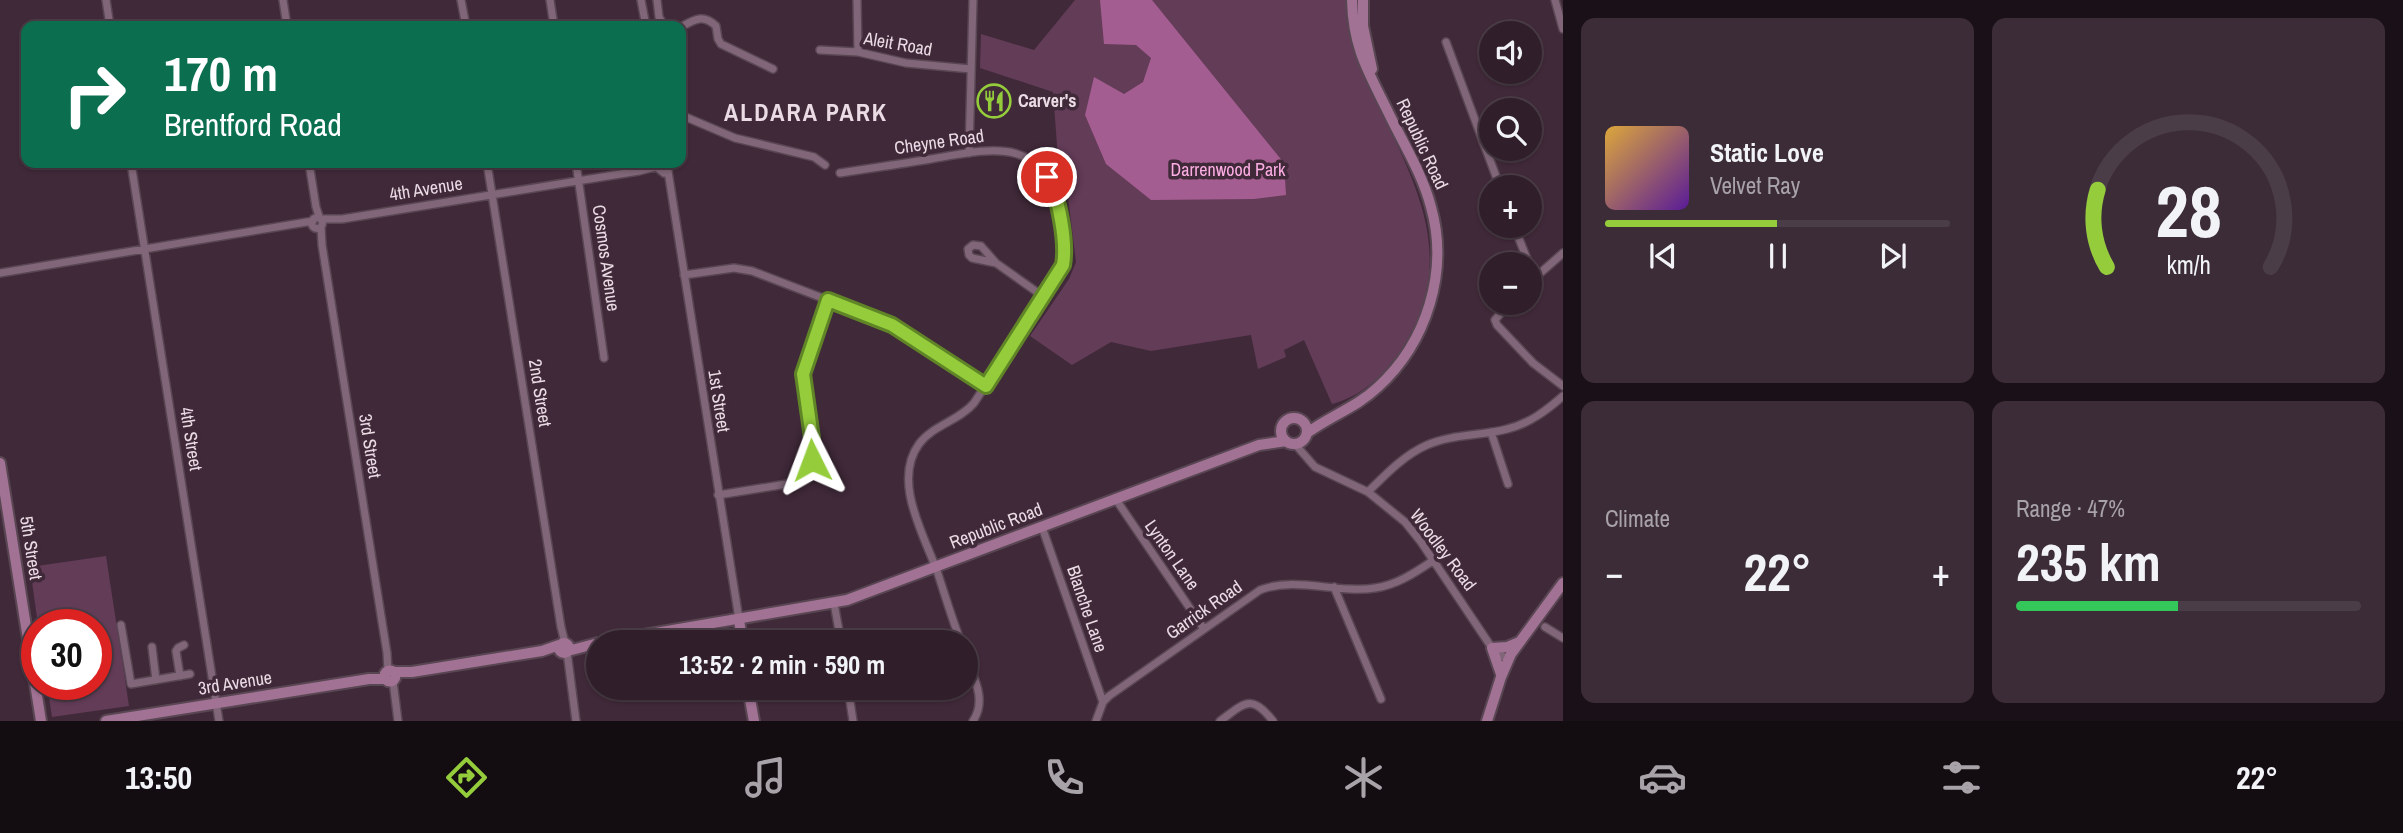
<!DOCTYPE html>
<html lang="en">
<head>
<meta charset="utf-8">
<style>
  :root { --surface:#301f2b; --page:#3c2c37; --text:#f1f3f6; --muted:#a8a2a9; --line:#4b3d47; --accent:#94cc3c }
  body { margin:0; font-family:"Archivo Narrow",sans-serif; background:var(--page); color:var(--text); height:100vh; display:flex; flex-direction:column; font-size:26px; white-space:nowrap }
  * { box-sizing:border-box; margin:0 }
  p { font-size:23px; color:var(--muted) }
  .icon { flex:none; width:38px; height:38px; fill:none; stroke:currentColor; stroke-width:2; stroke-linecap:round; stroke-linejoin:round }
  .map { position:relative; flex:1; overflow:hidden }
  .sheet { display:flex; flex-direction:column; gap:18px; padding:18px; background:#1a1118; width:840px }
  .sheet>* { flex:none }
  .hud { position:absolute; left:21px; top:21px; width:665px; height:147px; border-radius:14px; box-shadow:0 2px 5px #0004,0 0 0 2px var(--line); background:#0b6e4f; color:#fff; overflow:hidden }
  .controls { position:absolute; left:1479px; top:21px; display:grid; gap:14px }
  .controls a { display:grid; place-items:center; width:63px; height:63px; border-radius:50%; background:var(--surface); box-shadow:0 2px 5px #0004,0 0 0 2px var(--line); font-size:35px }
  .speed { position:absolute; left:21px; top:609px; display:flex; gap:14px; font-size:35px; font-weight:700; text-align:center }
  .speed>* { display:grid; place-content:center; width:91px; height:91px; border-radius:50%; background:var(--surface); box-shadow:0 2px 5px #0004,0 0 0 2px var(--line); line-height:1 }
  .speed .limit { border:10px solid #d22; background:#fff; color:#111 }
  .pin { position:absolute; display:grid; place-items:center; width:60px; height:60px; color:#fff; margin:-30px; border:4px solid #fff; border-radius:50%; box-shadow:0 2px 7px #0007 }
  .me { position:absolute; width:77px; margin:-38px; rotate:357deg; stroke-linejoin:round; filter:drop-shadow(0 0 5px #0008) }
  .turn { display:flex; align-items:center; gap:24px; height:147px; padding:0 28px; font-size:32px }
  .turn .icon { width:91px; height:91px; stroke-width:2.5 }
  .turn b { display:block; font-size:49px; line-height:60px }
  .big { font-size:52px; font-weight:700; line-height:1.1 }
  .sheet .card { flex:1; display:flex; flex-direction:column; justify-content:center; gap:10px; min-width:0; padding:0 24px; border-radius:14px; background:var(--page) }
  .sheet .dial { align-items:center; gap:0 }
  .dial svg { height:182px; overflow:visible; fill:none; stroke:var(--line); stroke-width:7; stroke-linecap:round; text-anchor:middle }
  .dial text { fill:var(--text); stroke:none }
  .song { display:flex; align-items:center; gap:21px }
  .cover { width:84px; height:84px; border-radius:10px; background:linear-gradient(135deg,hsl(40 70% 55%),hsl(270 70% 35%)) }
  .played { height:7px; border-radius:4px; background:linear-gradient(90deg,var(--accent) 50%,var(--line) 50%) }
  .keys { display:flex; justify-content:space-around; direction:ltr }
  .heat { display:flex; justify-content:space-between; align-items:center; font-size:38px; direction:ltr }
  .charge { height:10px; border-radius:5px; background:linear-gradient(90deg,#34c759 47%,var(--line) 0) }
  .sheet .tiles { flex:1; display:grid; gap:18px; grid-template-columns:repeat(2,1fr) }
  .trip { position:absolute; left:586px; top:630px; width:392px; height:70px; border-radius:35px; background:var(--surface); box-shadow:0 2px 5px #0004,0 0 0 2px var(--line); font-weight:700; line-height:70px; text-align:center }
  .dock { display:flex; height:112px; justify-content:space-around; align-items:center; background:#130c11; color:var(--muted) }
  .dock .icon { width:49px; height:49px }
  .dock .selected { color:var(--accent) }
  .dock b { font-size:32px; color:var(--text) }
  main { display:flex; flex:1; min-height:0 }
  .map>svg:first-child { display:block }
  .green { fill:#633c58 }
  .water { fill:#a45d90 }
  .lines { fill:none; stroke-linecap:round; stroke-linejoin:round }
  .street-casing { stroke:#594653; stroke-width:10 }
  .secondary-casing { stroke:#594653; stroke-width:14 }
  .street { stroke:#806678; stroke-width:7 }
  .secondary { stroke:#a27294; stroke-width:10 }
  .route-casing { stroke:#608527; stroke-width:18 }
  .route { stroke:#94cc3c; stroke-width:12 }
  .labels { text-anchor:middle; stroke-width:7; stroke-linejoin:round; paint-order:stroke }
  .street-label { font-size:18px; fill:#eadbe5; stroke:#402939 }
  .poi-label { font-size:18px; font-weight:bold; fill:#eadbe5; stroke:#402939; text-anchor:start }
  .park-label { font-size:18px; fill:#fdaee5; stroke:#402939 }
  .district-label { font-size:24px; font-weight:bold; letter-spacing:2px; fill:#eadbe5; stroke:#402939 }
</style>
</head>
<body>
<main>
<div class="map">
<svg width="1563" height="721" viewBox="0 0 1563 721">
  <rect width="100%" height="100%" fill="#402939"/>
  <path class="green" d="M1075,0H1346C1345,37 1358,63 1374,96C1413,180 1460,255 1404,345C1386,373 1365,395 1332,404L1304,340L1284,350L1286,357L1258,369L1251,335L1151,351L1111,342L1072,365L1030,336L1069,279L1076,262L1067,189L1059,172L1053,92L980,68L981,34L1034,50Z
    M106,556L129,706L52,717L47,684H96V625H38L30,567Z"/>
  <path class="water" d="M1100,0H1152L1284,163L1286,195L1254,199L1151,200L1106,164L1085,115L1094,77L1124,94L1143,82L1151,58L1136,45L1104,44Z"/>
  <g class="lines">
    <defs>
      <path id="street" d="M106,0L110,26
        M283,0L287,26
        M461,0L466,26
        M550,0L554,26
        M641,0L646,26
        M657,0L659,17L664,26
        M857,0L858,52
        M1555,0L1563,29
        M681,27C695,19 703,14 716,26L718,39L721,44L773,69
        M1446,42L1500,187
        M820,50L858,52L906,63L971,69
        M681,115L735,138L814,157L825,165
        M969,153L973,0
        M131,163L219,721
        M309,163L316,207L320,219
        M487,163L561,627L565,643
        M576,163L604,358
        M661,163L659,169L664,173L669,168L666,163
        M668,171L739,619
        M840,173C871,168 901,164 931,159C990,149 1045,134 1058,212C1062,231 1067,252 1061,271L974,403C959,421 933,425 919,444C892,481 924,535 937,571C945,595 952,619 961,642
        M311.5 223a5.5 5.5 0 1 1 11 0a5.5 5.5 0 1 1-11 0Z
        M321,219H342L639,171L659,166
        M1514,226L1529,264
        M321,227L322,245L387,653L388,671
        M996,263L981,246L973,245L968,249L969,255L972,258L996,263L1044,297
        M0,273L313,221
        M684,275L734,268L752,271L893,325L986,386
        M1530,282L1563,253
        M1509,303L1495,320L1497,325L1533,363L1563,386
        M1491,432L1508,484
        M1294,443L1315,467L1368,492L1405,522L1421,542L1492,648L1508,660
        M1368,492C1385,475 1404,455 1427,445C1452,434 1481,436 1507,429C1529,424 1547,410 1563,396
        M718,495L787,484L800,477L810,465L813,448L803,374L828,300
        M1115,498L1204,629
        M1042,527L1103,702
        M1334,587L1381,699
        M834,603L841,642
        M121,625L131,684L190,674
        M1545,627L1563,638
        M152,647L156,680
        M567,652L576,721
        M966,657C974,678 987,700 973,721
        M180,676L176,651L178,648L184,645
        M393,681L398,721
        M848,688L853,721
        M1096,721L1103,702L1109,696L1260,590C1296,576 1337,594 1375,588C1397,585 1416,572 1434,560
        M1220,721C1245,703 1251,693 1273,721"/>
      <path id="secondary" d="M1363,0V26L1372,69
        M1281 431a13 13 0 1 1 26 0a13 13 0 1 1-26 0Z
        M1307,433C1330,416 1357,407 1378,387C1427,342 1449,271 1431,207C1423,176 1406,148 1392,120C1371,76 1353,51 1352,0
        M0,463L41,721
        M739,619L742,642
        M603,642L847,600L1259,445L1286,441
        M559 648a5 5 0 1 1 10 0a5 5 0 1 1-10 0Z
        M568,651L598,643
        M384.5 676a5.5 5.5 0 1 1 11 0a5.5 5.5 0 1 1-11 0Z
        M395,672H412L542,651L559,645
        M1501,674L1492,648L1507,647L1519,642
        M748,688L754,721
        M106,721L369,679H386
        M1487,721L1501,677L1511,654L1563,583"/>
    </defs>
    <use href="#street" class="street-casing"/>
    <use href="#secondary" class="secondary-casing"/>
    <use href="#street" class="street"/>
    <use href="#secondary" class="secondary"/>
  </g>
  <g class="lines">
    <defs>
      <path id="route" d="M812,460V438L803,374L828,300L892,325L986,386L1063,265C1067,243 1059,196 1047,177"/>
    </defs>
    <use href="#route" class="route-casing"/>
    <use href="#route" class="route"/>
  </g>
  <defs>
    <symbol id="restaurant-ring" viewBox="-11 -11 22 22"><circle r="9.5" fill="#402939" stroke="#94cc3c" stroke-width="1.5"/><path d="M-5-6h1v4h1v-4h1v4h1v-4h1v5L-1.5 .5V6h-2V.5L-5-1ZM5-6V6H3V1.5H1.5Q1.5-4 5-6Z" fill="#94cc3c"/></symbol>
  </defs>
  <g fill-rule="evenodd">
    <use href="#restaurant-ring" x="975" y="82" width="38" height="38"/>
  </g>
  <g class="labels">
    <g class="street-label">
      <text transform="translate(898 44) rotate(10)" y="6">Aleit Road</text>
      <text transform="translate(939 142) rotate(-8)" y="6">Cheyne Road</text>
      <text transform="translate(1422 144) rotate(65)" y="6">Republic Road</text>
      <text transform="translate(426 189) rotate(-9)" y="6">4th Avenue</text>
      <text transform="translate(606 258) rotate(82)" y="6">Cosmos Avenue</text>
      <text transform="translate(540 393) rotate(81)" y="6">2nd Street</text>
      <text transform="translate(719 401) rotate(81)" y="6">1st Street</text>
      <text transform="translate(191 439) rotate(81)" y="6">4th Street</text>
      <text transform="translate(370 446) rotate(81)" y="6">3rd Street</text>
      <text transform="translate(996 526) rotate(-21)" y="6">Republic Road</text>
      <text transform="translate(31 548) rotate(81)" y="6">5th Street</text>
      <text transform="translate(1443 550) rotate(53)" y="6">Woodley Road</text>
      <text transform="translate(1172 555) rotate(55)" y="6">Lynton Lane</text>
      <text transform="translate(1087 609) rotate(71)" y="6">Blanche Lane</text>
      <text transform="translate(1204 610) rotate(-35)" y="6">Garrick Road</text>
      <text transform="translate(235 683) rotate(-9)" y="6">3rd Avenue</text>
    </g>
    <g class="poi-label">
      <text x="1018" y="107">Carver's</text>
    </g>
    <g class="park-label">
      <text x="1228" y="176">Darrenwood Park</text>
    </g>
    <g class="district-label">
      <text x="806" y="121">ALDARA PARK</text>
    </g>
  </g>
</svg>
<div class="controls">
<a><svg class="icon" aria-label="sound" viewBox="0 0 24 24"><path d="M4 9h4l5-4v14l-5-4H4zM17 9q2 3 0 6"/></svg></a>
<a><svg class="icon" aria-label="search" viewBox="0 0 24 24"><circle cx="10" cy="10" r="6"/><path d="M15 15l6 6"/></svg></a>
<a>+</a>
<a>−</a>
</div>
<div class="speed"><div class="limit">30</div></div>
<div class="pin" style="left:1047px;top:177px;background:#d93025"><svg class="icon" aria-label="arrive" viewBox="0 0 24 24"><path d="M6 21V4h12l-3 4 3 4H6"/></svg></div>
<svg class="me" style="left:812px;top:460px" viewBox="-20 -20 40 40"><path d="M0-17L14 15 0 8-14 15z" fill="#94cc3c" stroke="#fff" stroke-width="4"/></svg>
<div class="trip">13:52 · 2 min · 590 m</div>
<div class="hud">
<div class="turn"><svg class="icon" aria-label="right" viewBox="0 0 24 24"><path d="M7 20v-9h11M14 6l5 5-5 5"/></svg><div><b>170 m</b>Brentford Road</div></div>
</div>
</div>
<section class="sheet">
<div class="tiles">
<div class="card">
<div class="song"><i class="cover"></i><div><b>Static Love</b><p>Velvet Ray</p></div></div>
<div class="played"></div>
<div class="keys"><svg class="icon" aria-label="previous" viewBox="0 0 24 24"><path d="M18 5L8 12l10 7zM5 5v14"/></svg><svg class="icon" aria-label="pause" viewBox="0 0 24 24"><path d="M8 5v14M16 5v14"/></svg><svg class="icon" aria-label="next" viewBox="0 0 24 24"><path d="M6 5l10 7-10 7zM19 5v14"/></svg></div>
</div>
<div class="card dial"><svg viewBox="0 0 100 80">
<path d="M14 69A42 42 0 1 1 86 69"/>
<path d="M14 69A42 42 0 0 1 10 35" stroke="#94cc3c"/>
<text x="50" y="56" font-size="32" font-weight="700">28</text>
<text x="50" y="72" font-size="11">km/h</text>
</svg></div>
<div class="card"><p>Climate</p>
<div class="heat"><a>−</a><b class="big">22°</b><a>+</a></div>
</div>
<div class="card"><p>Range · 47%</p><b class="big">235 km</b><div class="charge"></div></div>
</div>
</section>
</main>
<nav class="dock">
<b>13:50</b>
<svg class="icon selected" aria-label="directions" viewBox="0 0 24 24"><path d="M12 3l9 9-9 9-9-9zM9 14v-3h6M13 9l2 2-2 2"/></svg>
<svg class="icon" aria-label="music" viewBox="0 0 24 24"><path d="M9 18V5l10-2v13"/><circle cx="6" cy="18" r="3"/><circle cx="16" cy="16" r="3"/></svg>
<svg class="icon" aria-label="phone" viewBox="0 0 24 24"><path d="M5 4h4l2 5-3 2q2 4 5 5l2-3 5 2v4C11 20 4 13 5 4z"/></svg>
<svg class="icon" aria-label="climate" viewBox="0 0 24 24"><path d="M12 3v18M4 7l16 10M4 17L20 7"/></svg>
<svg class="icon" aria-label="car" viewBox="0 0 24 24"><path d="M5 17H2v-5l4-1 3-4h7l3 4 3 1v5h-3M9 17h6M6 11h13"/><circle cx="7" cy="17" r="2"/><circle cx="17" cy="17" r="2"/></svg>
<svg class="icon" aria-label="filters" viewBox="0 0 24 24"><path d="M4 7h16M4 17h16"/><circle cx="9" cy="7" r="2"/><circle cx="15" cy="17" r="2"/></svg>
<b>22°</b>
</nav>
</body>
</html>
